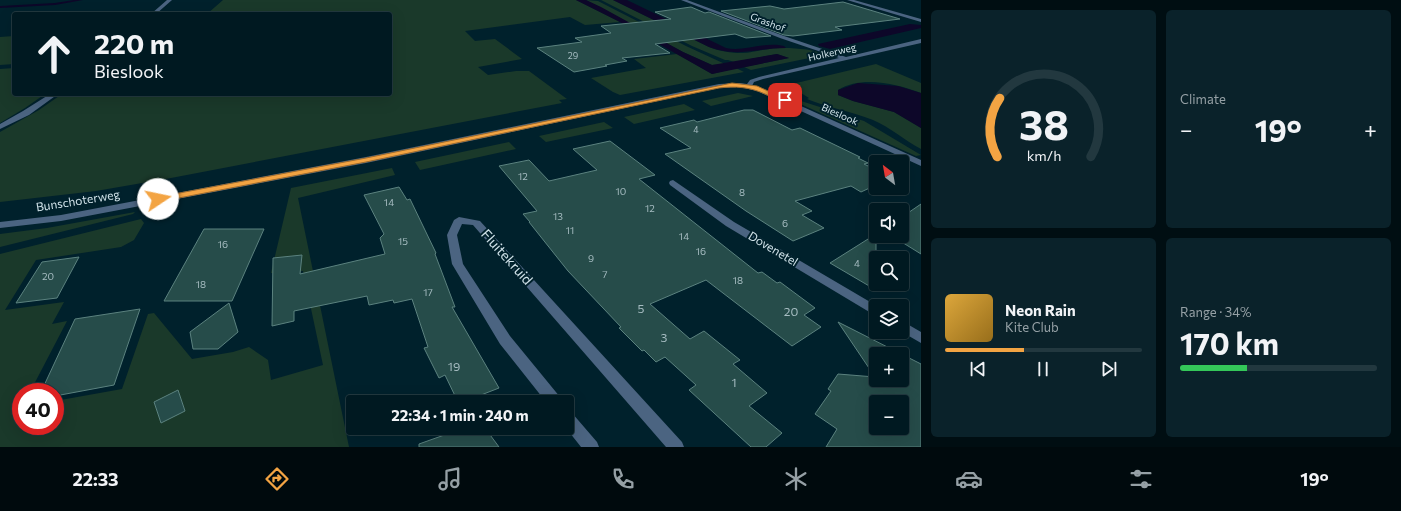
<!DOCTYPE html>
<html lang="en">
<head>
<meta charset="utf-8">
<style>
  :root { --surface:#001921; --page:#0a222a; --text:#f1f3f6; --muted:#95a0a5; --line:#22383f; --accent:#f3a443 }
  body { margin:0; font-family:Commissioner,sans-serif; background:var(--page); color:var(--text); height:100vh; display:flex; flex-direction:column; font-size:15px; white-space:nowrap }
  * { box-sizing:border-box; margin:0 }
  p { font-size:13px; color:var(--muted) }
  .icon { flex:none; width:22px; height:22px; fill:none; stroke:currentColor; stroke-width:2; stroke-linecap:round; stroke-linejoin:round }
  .map { position:relative; flex:1; overflow:hidden }
  .details { display:flex; flex-direction:column; gap:10px; padding:10px; background:#000e12; width:480px }
  .details>* { flex:none }
  .guide { position:absolute; left:12px; top:12px; width:380px; height:84px; border-radius:4px; box-shadow:0 4px 16px #0002,0 0 0 1px var(--line); background:#001921; color:var(--text); overflow:hidden }
  .needle { width:26px; rotate:329deg }
  .buttons { position:absolute; left:869px; top:155px; display:grid; gap:8px }
  .buttons a { display:grid; place-items:center; width:40px; height:40px; border-radius:4px; background:var(--surface); box-shadow:0 4px 16px #0002,0 0 0 1px var(--line); font-size:20px }
  .speed { position:absolute; left:12px; top:383px; display:flex; gap:8px; font-size:20px; font-weight:700; text-align:center }
  .speed>* { display:grid; place-content:center; width:52px; height:52px; border-radius:50%; background:var(--surface); box-shadow:0 4px 16px #0002,0 0 0 1px var(--line); line-height:1 }
  .speed .limit { border:6px solid #d22; background:#fff; color:#111 }
  .pin { position:absolute; display:grid; place-items:center; width:34px; height:34px; color:#fff; margin:-17px; border-radius:8px; box-shadow:0 2px 6px #0006 }
  .me { position:absolute; width:44px; margin:-22px; rotate:79deg; stroke-linejoin:round; filter:drop-shadow(0 0 3px #0008) }
  .turn { display:flex; align-items:center; gap:14px; height:84px; padding:0 16px; font-size:18px }
  .turn .icon { width:52px; height:52px; stroke-width:2.5 }
  .turn b { display:block; font-size:28px; line-height:34px }
  .big { font-size:30px; font-weight:700; line-height:1.1 }
  .details .widget { flex:1; display:flex; flex-direction:column; justify-content:center; gap:6px; min-width:0; padding:0 14px; border-radius:6px; background:var(--page) }
  .details .dial { align-items:center; gap:0 }
  .dial svg { height:104px; overflow:visible; fill:none; stroke:var(--line); stroke-width:7; stroke-linecap:round; text-anchor:middle }
  .dial text { fill:var(--text); stroke:none }
  .song { display:flex; align-items:center; gap:12px }
  .cover { width:48px; height:48px; border-radius:6px; background:linear-gradient(135deg,hsl(40 70% 55%),hsl(40 70% 35%)) }
  .played { height:4px; border-radius:2px; background:linear-gradient(90deg,var(--accent) 40%,var(--line) 40%) }
  .keys { display:flex; justify-content:space-around; direction:ltr }
  .heat { display:flex; justify-content:space-between; align-items:center; font-size:22px; direction:ltr }
  .charge { height:6px; border-radius:3px; background:linear-gradient(90deg,#34c759 34%,var(--line) 0) }
  .details .tiles { flex:1; display:grid; gap:10px; grid-template-columns:repeat(2,1fr) }
  .trip { position:absolute; left:346px; top:395px; width:228px; height:40px; border-radius:4px; background:var(--surface); box-shadow:0 4px 16px #0002,0 0 0 1px var(--line); font-weight:700; line-height:40px; text-align:center }
  .dock { display:flex; height:64px; justify-content:space-around; align-items:center; background:#000a0d; color:var(--muted) }
  .dock .icon { width:28px; height:28px }
  .dock .current { color:var(--accent) }
  .dock b { font-size:18px; color:var(--text) }
  main { display:flex; flex:1; min-height:0 }
  .map>svg:first-child { display:block }
  .green { fill:#1a392a }
  .water { fill:#0d0729 }
  .lines { fill:none; stroke-linecap:round; stroke-linejoin:round }
  .stream { fill:#0d0729; fill-rule:evenodd }
  .building { fill:#264c4a; stroke:#5b827f; fill-rule:evenodd }
  .minor { fill:#4b6481; fill-rule:evenodd }
  .route { fill:#f3a443; stroke:#9e6b2c }
  .labels { text-anchor:middle; stroke-width:4; stroke-linejoin:round; paint-order:stroke }
  .far-number-label { font-size:9px; fill:#a6bcc1 }
  .far-street-label { font-size:10px; fill:#d0e2e9; stroke:#00212c }
  .number-label { font-size:10px; fill:#a6bcc1 }
  .street-label { font-size:12px; fill:#d0e2e9; stroke:#00212c }
  .near-number-label { font-size:12px; fill:#a6bcc1 }
  .near-street-label { font-size:14px; fill:#d0e2e9; stroke:#00212c }
</style>
</head>
<body>
<main>
<div class="map">
<svg width="921" height="447" viewBox="0 0 921 447">
  <rect width="100%" height="100%" fill="#00212c"/>
  <path class="green" d="M223,0H576L620,22L585,25L570,17L465,31L475,41L495,39L522,59L478,67L488,75L516,71H529L567,99L559,100L562,103L171,178L96,191L0,202V132L39,110L62,94H390V14H207Z
    M586,0L598,1L686,46L725,64L712,65L683,52Z
    M601,0H613L709,47C719,51 731,53 742,53C751,53 760,50 769,49C781,47 814,48 824,55L751,70L744,67L789,58L777,54L734,62L728,60H725L692,46Z
    M14,36V64L0,65V37Z
    M677,54L712,74L736,68L744,72L620,95L613,92L591,78L646,68L634,59Z
    M876,64L921,83V93C897,84 862,75 838,90V95L853,101L894,112L921,128V149C904,140 890,127 873,120C851,111 828,108 807,99L809,98L788,85Z
    M14,68V94H45L25,108L0,123V69Z
    M738,93L753,96L711,106L702,101Z
    M801,101L864,121L921,155L916,156L796,102Z
    M684,104L695,110L634,124L624,117Z
    M604,122L613,128L546,142L539,136Z
    M509,142L516,149L420,170L415,162Z
    M392,168L395,175L298,198L349,447H0V254L141,219L144,223L134,240L121,247L36,260L5,310L64,302L52,324L67,321L30,392H21V426H55V401L122,389L148,314L154,313L192,359L233,352L249,347L268,360L271,380L323,365L303,271L271,273L291,188Z
    M135,212L133,214L0,247V234L47,228Z"/>
  <path class="water" d="M576,0H586L601,7L683,52L712,65L777,54L789,58L712,74L618,21Z
    M613,0H627L726,48C745,52 765,41 784,46L786,48C756,48 739,58 709,47Z
    M910,24L921,25V28L830,49L819,46L818,44Z
    M858,83L898,86L921,93V128L894,112L853,101L838,95V90Z"/>
  <g class="lines">
    <path class="stream" d="M74,0H83L55,5L0,8V6L55,3Z"/>
  </g>
  <path class="building" d="M843,2L900,19L835,27L842,30L793,36L784,35L721,11L770,6L784,9Z
    M691,7L705,13L709,12L771,36L746,38L735,34L655,44L670,53L622,58L627,61L605,65L607,66L574,72L537,48L582,42L575,38L611,33L601,26L671,19L655,12Z
    M744,110H753L792,130L800,128L860,157L858,158L868,163L864,164L876,170V185L861,192L851,186L795,201L812,211L802,215L824,228L793,241L746,211L665,154L691,148L660,128L694,120L697,122Z
    M610,141L655,175L639,179L758,273L762,272L777,283L780,282L815,308L804,315L821,327L792,346L706,280L650,304L690,339L704,331L740,360L733,364L767,393L749,406L782,433L766,447H751L689,390L696,385L665,357L656,362L644,350L642,351L619,328L621,327L568,271L529,222H530L523,214L537,211L499,166L529,160L549,181L597,170L573,149Z
    M399,187L407,200L410,199L436,253L435,254L455,307H452L499,388L463,402H458L445,375L439,378L424,348L428,347L412,299L394,303L393,300L369,305L367,296L294,311V321L272,326L273,258L302,255L300,274L385,254L380,238L384,234L364,195Z
    M921,204V254L892,236H902V217Z
    M204,229H264L232,301H164Z
    M876,234V290L830,263Z
    M79,257L57,298L16,303L42,262Z
    M229,303L238,332L218,349H193L190,332Z
    M140,309L114,385L55,396V392H41L75,319Z
    M838,322L921,364V447H826L837,429L815,414L831,391L828,389L838,374L875,377ZM876,354H902V380H876ZM876,402H902V428H876Z
    M178,390L185,411L161,423L154,402Z
    M464,428H485L499,447H419V444Z"/>
  <g class="lines">
    <path class="minor" d="M167,0H172L156,14H151Z
      M681,0H687L784,36L846,57L921,39V43L763,79L754,82L752,86L761,88L921,160V166L757,91L740,87L719,88L366,163L61,221L0,228V222L61,215L366,157L719,84L740,83L747,84L750,80L759,77L839,58L780,38Z
      M847,0H854L921,19V22Z
      M50,94H58L29,115L0,129V124L23,111Z
      M673,180L734,222L877,306H876V316L726,226L670,185L669,183L670,181Z
      M459,217L480,221L682,442L684,447H666L473,225L462,224L457,235L463,264L510,336L560,397L562,402H546L500,344L452,264L447,235L454,220Z
      M902,321L921,332V343L902,332Z
      M567,411L572,413L597,442L599,447H581L566,428Z"/>
  </g>
  <path class="route" d="M732,83L757,86L788,100C782,104 771,97 765,94C750,87 735,86 719,88L366,162L158,202L154,199L158,197L366,158Z"/>
  <g class="labels">
    <g class="far-number-label">
      <text x="573" y="59">29</text>
      <text x="696" y="133">4</text>
    </g>
    <g class="far-street-label">
      <text transform="translate(768 22) rotate(21)" y="4">Grashof</text>
      <text transform="translate(832 52) rotate(-13)" y="4">Holkerweg</text>
      <text transform="translate(840 114) rotate(24)" y="4">Bieslook</text>
    </g>
    <g class="number-label">
      <text x="523" y="180">12</text>
      <text x="621" y="195">10</text>
      <text x="742" y="196">8</text>
      <text x="389" y="206">14</text>
      <text x="650" y="212">12</text>
      <text x="558" y="220">13</text>
      <text x="785" y="227">6</text>
      <text x="570" y="234">11</text>
      <text x="684" y="240">14</text>
      <text x="403" y="245">15</text>
      <text x="223" y="248">16</text>
      <text x="701" y="255">16</text>
      <text x="591" y="262">9</text>
      <text x="857" y="267">4</text>
      <text x="605" y="278">7</text>
      <text x="48" y="280">20</text>
      <text x="738" y="284">18</text>
      <text x="201" y="288">18</text>
      <text x="428" y="296">17</text>
    </g>
    <g class="street-label">
      <text transform="translate(78 201) rotate(-9)" y="4">Bunschoterweg</text>
      <text transform="translate(773 249) rotate(31)" y="4">Dovenetel</text>
    </g>
    <g class="near-number-label">
      <text x="641" y="313">5</text>
      <text x="791" y="316">20</text>
      <text x="664" y="342">3</text>
      <text x="454" y="371">19</text>
      <text x="734" y="387">1</text>
    </g>
    <g class="near-street-label">
      <text transform="translate(507 257) rotate(48)" y="5">Fluitekruid</text>
    </g>
  </g>
</svg>
<div class="buttons">
<a><svg class="needle" viewBox="-14 -14 28 28"><path d="M0-13l5 13h-10z" fill="#e53935"/><path d="M0 13l5-13h-10z" fill="#95a0a5"/></svg></a>
<a><svg class="icon" aria-label="sound" viewBox="0 0 24 24"><path d="M4 9h4l5-4v14l-5-4H4zM17 9q2 3 0 6"/></svg></a>
<a><svg class="icon" aria-label="search" viewBox="0 0 24 24"><circle cx="10" cy="10" r="6"/><path d="M15 15l6 6"/></svg></a>
<a><svg class="icon" aria-label="layers" viewBox="0 0 24 24"><path d="M12 4l9 5-9 5-9-5zM3 14l9 5 9-5"/></svg></a>
<a>+</a>
<a>−</a>
</div>
<div class="speed"><div class="limit">40</div></div>
<div class="pin" style="left:785px;top:100px;background:#d93025"><svg class="icon" aria-label="arrive" viewBox="0 0 24 24"><path d="M6 21V4h12l-3 4 3 4H6"/></svg></div>
<svg class="me" style="left:158px;top:199px" viewBox="-20 -20 40 40"><circle r="19" fill="#fff"/><path d="M0-13L10 11 0 6-10 11z" fill="#f3a443"/></svg>
<div class="trip">22:34 · 1 min · 240 m</div>
<div class="guide">
<div class="turn"><svg class="icon" aria-label="ahead" viewBox="0 0 24 24"><path d="M12 20V5M6 11l6-6 6 6"/></svg><div><b>220 m</b>Bieslook</div></div>
</div>
</div>
<section class="details">
<div class="tiles">
<div class="widget dial"><svg viewBox="0 0 100 80">
<path d="M14 69A42 42 0 1 1 86 69"/>
<path d="M14 69A42 42 0 0 1 16 24" stroke="#f3a443"/>
<text x="50" y="56" font-size="32" font-weight="700">38</text>
<text x="50" y="72" font-size="11">km/h</text>
</svg></div>
<div class="widget"><p>Climate</p>
<div class="heat"><a>−</a><b class="big">19°</b><a>+</a></div>
</div>
<div class="widget">
<div class="song"><i class="cover"></i><div><b>Neon Rain</b><p>Kite Club</p></div></div>
<div class="played"></div>
<div class="keys"><svg class="icon" aria-label="previous" viewBox="0 0 24 24"><path d="M18 5L8 12l10 7zM5 5v14"/></svg><svg class="icon" aria-label="pause" viewBox="0 0 24 24"><path d="M8 5v14M16 5v14"/></svg><svg class="icon" aria-label="next" viewBox="0 0 24 24"><path d="M6 5l10 7-10 7zM19 5v14"/></svg></div>
</div>
<div class="widget"><p>Range · 34%</p><b class="big">170 km</b><div class="charge"></div></div>
</div>
</section>
</main>
<nav class="dock">
<b>22:33</b>
<svg class="icon current" aria-label="directions" viewBox="0 0 24 24"><path d="M12 3l9 9-9 9-9-9zM9 14v-3h6M13 9l2 2-2 2"/></svg>
<svg class="icon" aria-label="music" viewBox="0 0 24 24"><path d="M9 18V5l10-2v13"/><circle cx="6" cy="18" r="3"/><circle cx="16" cy="16" r="3"/></svg>
<svg class="icon" aria-label="phone" viewBox="0 0 24 24"><path d="M5 4h4l2 5-3 2q2 4 5 5l2-3 5 2v4C11 20 4 13 5 4z"/></svg>
<svg class="icon" aria-label="climate" viewBox="0 0 24 24"><path d="M12 3v18M4 7l16 10M4 17L20 7"/></svg>
<svg class="icon" aria-label="car" viewBox="0 0 24 24"><path d="M5 17H2v-5l4-1 3-4h7l3 4 3 1v5h-3M9 17h6M6 11h13"/><circle cx="7" cy="17" r="2"/><circle cx="17" cy="17" r="2"/></svg>
<svg class="icon" aria-label="filters" viewBox="0 0 24 24"><path d="M4 7h16M4 17h16"/><circle cx="9" cy="7" r="2"/><circle cx="15" cy="17" r="2"/></svg>
<b>19°</b>
</nav>
</body>
</html>
